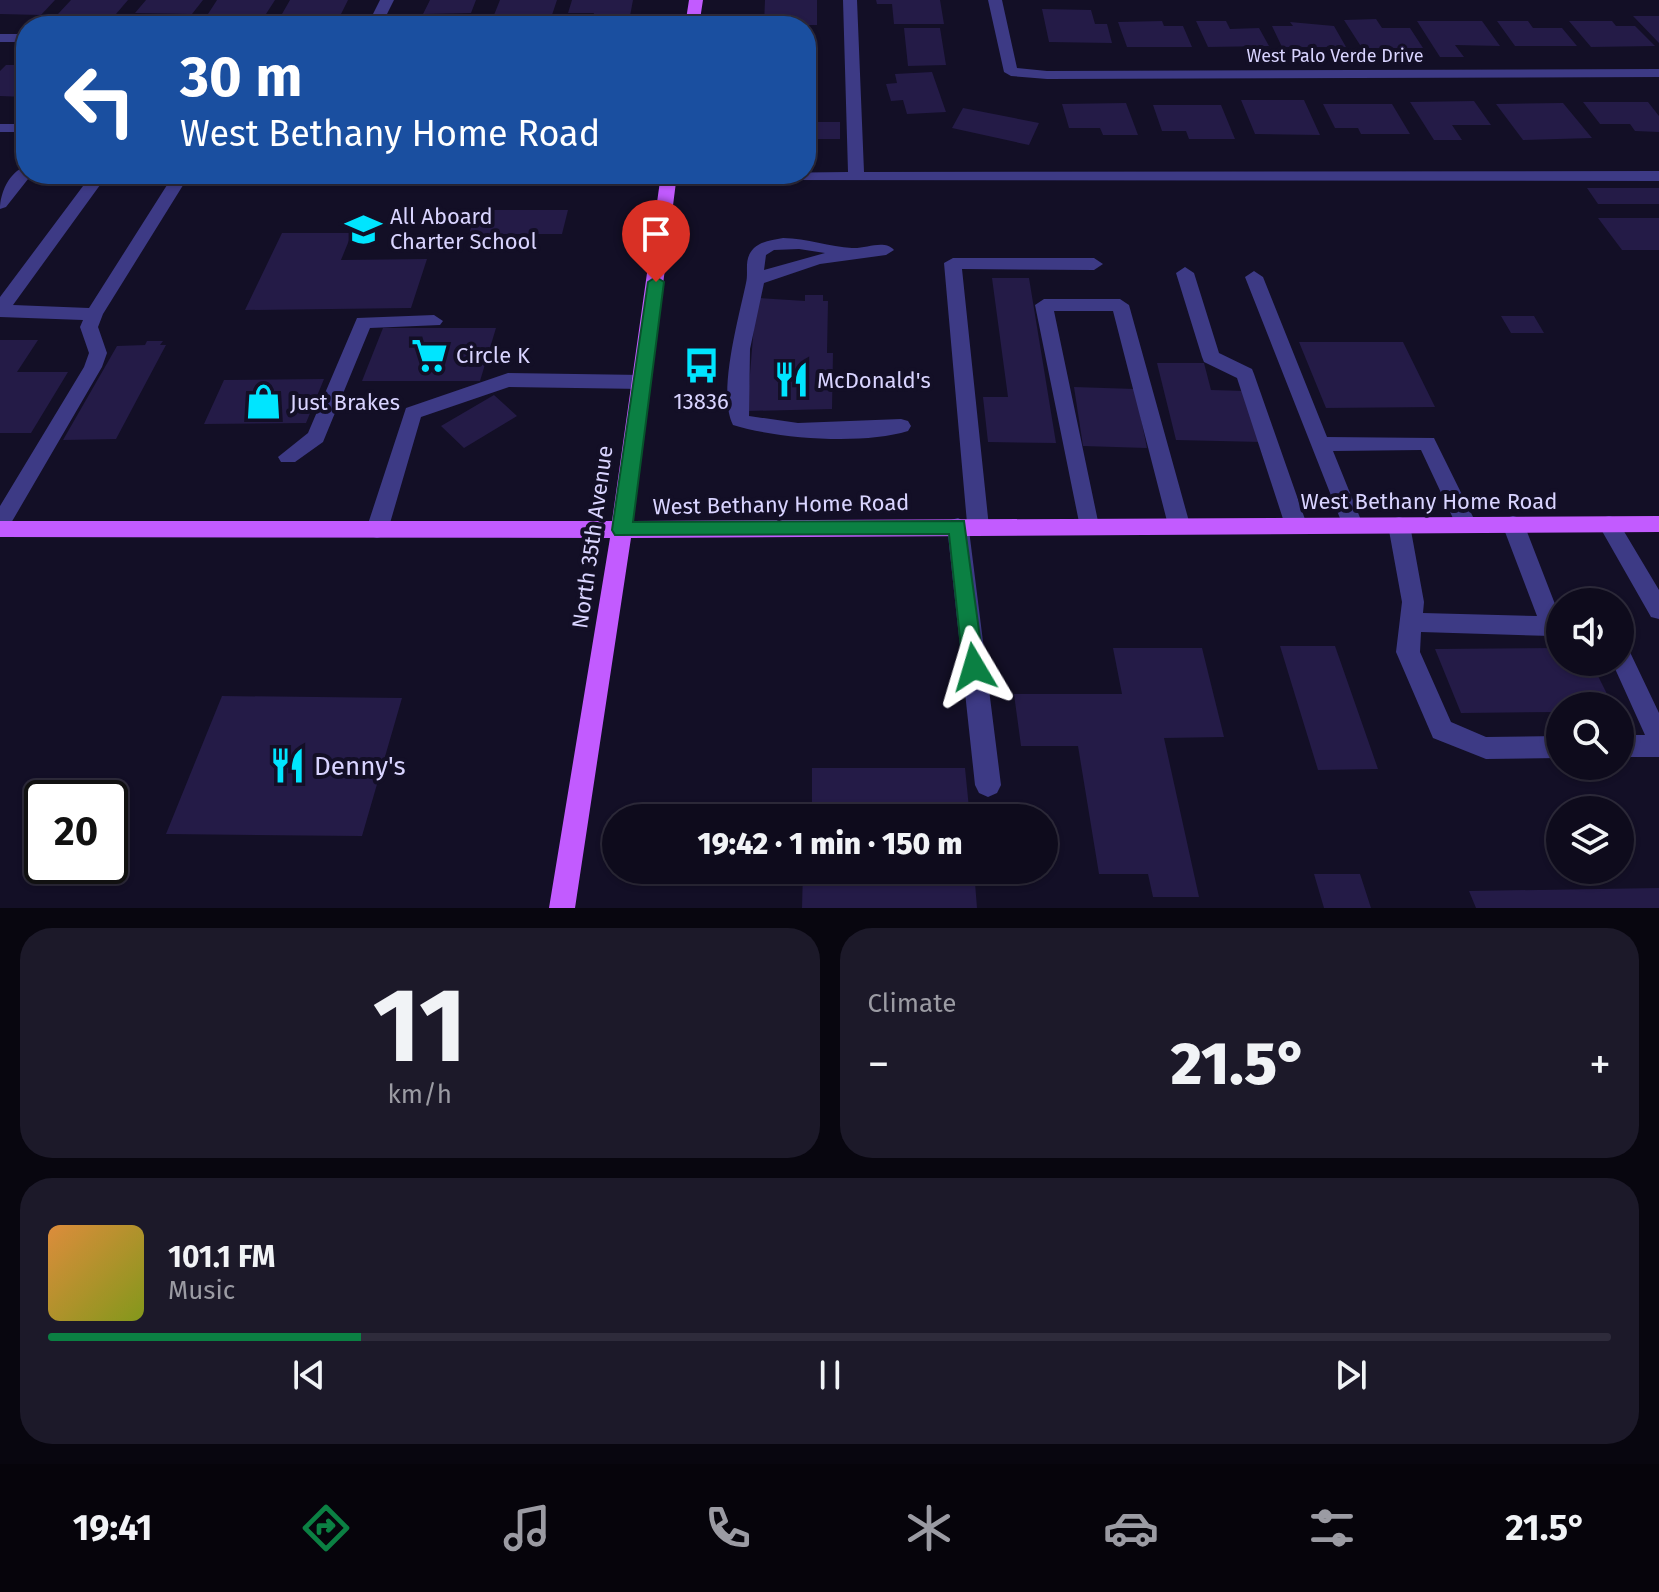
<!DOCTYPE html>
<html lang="en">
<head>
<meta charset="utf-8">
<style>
  :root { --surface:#0e0b1c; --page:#1c1929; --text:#f1f3f6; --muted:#9b9ba3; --line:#2e2b3b; --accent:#0b8043 }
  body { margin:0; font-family:"Fira Sans",sans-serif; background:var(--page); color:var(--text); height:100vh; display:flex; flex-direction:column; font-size:30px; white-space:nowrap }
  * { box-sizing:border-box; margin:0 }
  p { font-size:26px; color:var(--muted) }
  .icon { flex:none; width:44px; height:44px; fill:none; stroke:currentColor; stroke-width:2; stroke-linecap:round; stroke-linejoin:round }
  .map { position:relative; height:908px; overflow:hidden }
  .details { display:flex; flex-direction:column; gap:20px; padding:20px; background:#08060f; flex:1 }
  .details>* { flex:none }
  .guide { position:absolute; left:16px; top:16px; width:800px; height:168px; border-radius:32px; box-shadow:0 2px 6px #0004,0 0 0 2px var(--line); background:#1a4fa0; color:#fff; overflow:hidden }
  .controls { position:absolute; left:1546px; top:588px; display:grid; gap:16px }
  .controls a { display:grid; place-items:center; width:88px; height:88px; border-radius:50%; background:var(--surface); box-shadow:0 2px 6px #0004,0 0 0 2px var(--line); font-size:40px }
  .speed { position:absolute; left:24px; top:780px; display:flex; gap:16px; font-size:40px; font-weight:700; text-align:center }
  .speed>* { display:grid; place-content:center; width:104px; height:104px; border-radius:50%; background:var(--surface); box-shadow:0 2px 6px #0004,0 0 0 2px var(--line); line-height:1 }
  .speed .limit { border:4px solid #111; border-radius:12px; background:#fff; color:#111 }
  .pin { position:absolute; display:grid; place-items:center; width:68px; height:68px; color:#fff; margin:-82px -34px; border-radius:50% 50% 50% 0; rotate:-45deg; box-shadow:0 0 8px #0007 }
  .pin .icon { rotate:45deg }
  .me { position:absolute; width:88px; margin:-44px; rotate:353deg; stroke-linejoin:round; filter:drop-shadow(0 0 6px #0008) }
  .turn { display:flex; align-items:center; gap:28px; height:168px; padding:0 32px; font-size:36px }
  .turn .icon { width:104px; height:104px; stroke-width:2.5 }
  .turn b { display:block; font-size:56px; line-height:68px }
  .big { font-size:60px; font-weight:800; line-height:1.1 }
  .details .widget { flex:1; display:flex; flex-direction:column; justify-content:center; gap:12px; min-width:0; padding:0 28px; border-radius:32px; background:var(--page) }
  .details .dial { align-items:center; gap:0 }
  .dial b { font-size:104px; line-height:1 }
  .song { display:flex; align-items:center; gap:24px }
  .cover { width:96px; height:96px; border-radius:12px; background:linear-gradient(135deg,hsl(30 70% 55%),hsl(70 70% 35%)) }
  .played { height:8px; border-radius:4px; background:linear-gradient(90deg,var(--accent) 20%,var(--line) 20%) }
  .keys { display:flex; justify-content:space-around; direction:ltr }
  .heat { display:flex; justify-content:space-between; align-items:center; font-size:44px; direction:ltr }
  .details .tiles { flex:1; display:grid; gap:20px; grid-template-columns:1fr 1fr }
  .widget:last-child { grid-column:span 2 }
  .trip { position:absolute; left:602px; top:804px; width:456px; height:80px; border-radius:40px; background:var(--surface); box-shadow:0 2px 6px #0004,0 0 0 2px var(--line); font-weight:800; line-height:80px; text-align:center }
  .menu { display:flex; height:128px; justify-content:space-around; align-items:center; background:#06040b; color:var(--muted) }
  .menu .icon { width:56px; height:56px }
  .menu .current { color:var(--accent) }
  .menu b { font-size:36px; color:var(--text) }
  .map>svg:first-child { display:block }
  .building { fill:#241b47 }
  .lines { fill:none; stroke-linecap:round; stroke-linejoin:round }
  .minor { fill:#3d3a85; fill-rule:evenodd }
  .major { fill:#c25bff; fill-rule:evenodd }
  .route { fill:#0b8043; stroke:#07532c; stroke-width:2 }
  .labels { text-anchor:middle; stroke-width:8; stroke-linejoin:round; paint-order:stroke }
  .far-street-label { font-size:18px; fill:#d9d4ff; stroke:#130f26 }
  .poi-label { font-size:22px; fill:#d9d4ff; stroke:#130f26; text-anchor:start }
  .street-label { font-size:22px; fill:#d9d4ff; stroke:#130f26 }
  .near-poi-label { font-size:26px; fill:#d9d4ff; stroke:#130f26; text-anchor:start }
</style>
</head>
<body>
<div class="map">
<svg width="1659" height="908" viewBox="0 0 1659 908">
  <rect width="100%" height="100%" fill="#130f26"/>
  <path class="building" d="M0,0H55L41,15L0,14Z
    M71,0H128L116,14H58Z
    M146,0H203L192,14L135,13Z
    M217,0H275L266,14H208Z
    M290,0H348L341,14H282Z
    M430,0H476L471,13L423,14Z
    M500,0H557L552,15H494Z
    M572,0H633L630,16H593L594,13H568Z
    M765,0H817V25H764Z
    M876,0H940L944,24H894L892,4H877Z
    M1042,9L1091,10L1095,24H1107L1112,43L1049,42Z
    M1633,16H1659V43Z
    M1376,19L1382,28H1410L1423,48H1362L1344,20Z
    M1162,21L1164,26H1183L1192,47H1127L1118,22Z
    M1196,21H1226L1230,29L1259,28L1269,46L1208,47Z
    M1417,21H1482L1500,46L1455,45L1464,57H1440Z
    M1497,21H1528L1533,28H1562L1577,46H1515Z
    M1569,21H1612L1616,26H1635L1655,46L1591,47Z
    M1290,22L1334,26L1346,47H1282L1272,26H1293Z
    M904,28H940L946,65L908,66Z
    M6,65H26V97L0,96V71Z
    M932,72L946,112L907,114L903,100L891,101L886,84L897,83L895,74Z
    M1241,100H1304L1320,135L1255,134Z
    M1474,101L1491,125H1452L1462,140H1434L1410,102Z
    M1583,102H1648L1659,116V132L1635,131L1630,124H1600Z
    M1126,103L1138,135H1103L1100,128H1069L1062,104Z
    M1563,103L1592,138L1523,140L1496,104Z
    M1323,104H1392L1410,134H1361L1358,128H1335Z
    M1153,105H1221L1235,139H1189L1186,131H1162Z
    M963,108L1039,123L1029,145L952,128Z
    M806,122H840V139H806Z
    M1587,188H1659V204H1598Z
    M477,210H568L562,234H469Z
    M1598,218H1659V250H1622Z
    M282,233H352L341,260L427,259L411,308L245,310Z
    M992,278H1029L1056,443L988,442L983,397H1008Z
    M805,295H823V301H828L827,353H833L832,409L747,411L756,300L760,298L805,301Z
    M1501,316H1534L1544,333H1511Z
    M383,328H496L480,381H362Z
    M0,340H38L17,372H68L31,433H0Z
    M147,341H163L160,345H166L116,439L63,440L117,346L145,345Z
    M1299,342H1403L1435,407L1326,408Z
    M1157,363H1204L1211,390L1246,391L1262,442L1176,440Z
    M324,379L306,423L204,424L224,380Z
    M1074,387L1135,389L1147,448L1083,446Z
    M494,395L517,416L464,448L441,426Z
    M1280,646H1335L1378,769L1318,770Z
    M1113,648H1202L1224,737L1164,738L1199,897H1153L1148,874H1099L1078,746H1021L1014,694H1122Z
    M1560,648V662H1591L1613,706H1560V712L1461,713L1435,649Z
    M222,696L402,698L362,836L166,834Z
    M812,768H965L970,818H804V808H812Z
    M803,870H974L977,908H802Z
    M1314,874H1360L1371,908H1324Z
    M1659,888V908H1476L1469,891Z"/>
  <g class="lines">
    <path class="minor" d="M380,0H394L381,26H367Z
      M843,0H857L864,172L1659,171V181L663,180V174L848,172Z
      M988,0H1002L1017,68L1047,71L1659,69V77L1047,79L1011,76L1004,72Z
      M0,34H26V42H0Z
      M0,124H26V132H0Z
      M26,166V174H32L6,207L0,209C0,193 9,172 26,166Z
      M92,174H108L13,305L89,308L174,174H190L103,314L98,327L107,353L102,367L7,530L0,532V506L84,367L89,353L80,327L83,320L0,317V297Z
      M783,238C807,238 830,247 852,248C866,249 884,239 894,250L886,255L820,264L764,283L750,349L749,416L798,423L901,419L908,421L911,426L908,431C863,445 778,439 733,425C717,394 739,317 746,283C749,271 743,259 754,248C761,241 773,240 783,238ZM799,249L825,253L764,270L766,255L774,250Z
      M953,258H1094L1103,264L1094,270L962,269L989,527L985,533L978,535L969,530L1001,785L997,793L988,797L979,793L975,785L947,526L951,520L958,518L967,523L944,263Z
      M1185,267L1194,273L1219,353L1252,369L1254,374L1307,525L1303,531L1296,533L1289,531L1285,525L1237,378L1204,362L1202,357L1176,273Z
      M1254,271L1263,277L1327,437L1434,438L1477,525L1473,531L1466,533L1459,531L1421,450L1333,451L1363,525L1359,531L1352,533L1345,531L1245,277Z
      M1044,299H1120L1129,305L1190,525L1186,531L1179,533L1172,531L1168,525L1113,311H1054L1099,526L1095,532L1088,534L1081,532L1035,305Z
      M434,315L443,321L440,325L370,328L323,442L295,462H281L278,457L308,433L357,318Z
      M508,373L643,375L652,382L643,389L509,387L421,417L388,530L384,536L377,538L370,536L366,530L406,408Z
      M1513,516L1520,518L1524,524L1560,617V633L1552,636L1421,632L1420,652L1451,722L1486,737L1560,736V758L1486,759L1433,738L1396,652L1402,602L1388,525L1392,519L1399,517L1406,519L1410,525L1424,602L1423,613L1537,616L1502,524L1506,518Z
      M1609,516L1616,518L1659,590V619L1651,617L1598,524L1602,518Z
      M1620,645L1628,648L1659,713V757H1620V735H1645L1612,662H1620Z"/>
    <path class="major" d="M689,0H703L699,26H685Z
      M661,174H677L633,521L1659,516V532L631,538L575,908H549L610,538L0,537V521H612Z"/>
  </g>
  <path class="route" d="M656,277L664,282L633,522L964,521L984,667L981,673L974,676L966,673L963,667L949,534L615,535L612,530L648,282Z"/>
  <defs>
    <symbol id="school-bare" viewBox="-9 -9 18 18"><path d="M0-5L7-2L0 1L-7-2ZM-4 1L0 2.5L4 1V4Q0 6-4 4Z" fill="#00e5ff" stroke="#130f26" stroke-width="2.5" paint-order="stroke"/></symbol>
    <symbol id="supermarket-bare" viewBox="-9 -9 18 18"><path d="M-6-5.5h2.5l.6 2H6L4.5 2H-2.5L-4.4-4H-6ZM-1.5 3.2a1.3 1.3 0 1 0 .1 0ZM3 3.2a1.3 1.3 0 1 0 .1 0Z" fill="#00e5ff" stroke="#130f26" stroke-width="2.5" paint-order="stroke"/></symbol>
    <symbol id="bus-bare" viewBox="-9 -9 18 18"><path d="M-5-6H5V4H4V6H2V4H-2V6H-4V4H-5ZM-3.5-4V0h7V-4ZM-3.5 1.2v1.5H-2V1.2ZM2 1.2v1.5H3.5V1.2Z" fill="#00e5ff" stroke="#130f26" stroke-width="2.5" paint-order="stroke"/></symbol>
    <symbol id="restaurant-bare" viewBox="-9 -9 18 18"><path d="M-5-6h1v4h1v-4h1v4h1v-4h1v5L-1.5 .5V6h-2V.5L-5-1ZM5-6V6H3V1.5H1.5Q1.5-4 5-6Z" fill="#00e5ff" stroke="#130f26" stroke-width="2.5" paint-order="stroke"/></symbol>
    <symbol id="shop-bare" viewBox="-9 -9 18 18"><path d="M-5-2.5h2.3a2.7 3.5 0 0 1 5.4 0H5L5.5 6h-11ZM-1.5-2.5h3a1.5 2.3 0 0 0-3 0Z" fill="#00e5ff" stroke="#130f26" stroke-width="2.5" paint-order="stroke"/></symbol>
  </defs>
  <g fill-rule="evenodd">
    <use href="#school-bare" x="338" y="204" width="51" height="51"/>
    <use href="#supermarket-bare" x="404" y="330" width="51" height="51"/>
    <use href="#bus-bare" x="676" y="340" width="51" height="51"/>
    <use href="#restaurant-bare" x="766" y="354" width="51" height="51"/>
    <use href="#shop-bare" x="238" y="376" width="51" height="51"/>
    <use href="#restaurant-bare" x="262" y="740" width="51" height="51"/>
  </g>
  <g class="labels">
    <g class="far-street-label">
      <text x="1335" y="62">West Palo Verde Drive</text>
    </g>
    <g class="poi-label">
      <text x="390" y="224">All Aboard<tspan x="390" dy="25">Charter School</tspan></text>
      <text x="456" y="363">Circle K</text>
      <text x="817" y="388">McDonald's</text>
      <text x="701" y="409" text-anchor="middle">13836</text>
      <text x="290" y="410">Just Brakes</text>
    </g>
    <g class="street-label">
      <text x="1429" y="509">West Bethany Home Road</text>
      <text transform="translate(781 504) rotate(-1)" y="8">West Bethany Home Road</text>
      <text transform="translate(592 537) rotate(-82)" y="8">North 35th Avenue</text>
    </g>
    <g class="near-poi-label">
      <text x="314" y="775">Denny's</text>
    </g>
  </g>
</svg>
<div class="controls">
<a><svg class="icon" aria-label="sound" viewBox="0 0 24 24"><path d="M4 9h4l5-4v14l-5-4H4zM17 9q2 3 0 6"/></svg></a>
<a><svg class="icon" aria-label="search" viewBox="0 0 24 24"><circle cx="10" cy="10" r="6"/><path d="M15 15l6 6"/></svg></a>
<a><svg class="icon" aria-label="layers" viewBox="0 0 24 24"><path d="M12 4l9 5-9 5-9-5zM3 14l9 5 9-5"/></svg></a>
</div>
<div class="speed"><div class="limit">20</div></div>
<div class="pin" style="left:656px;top:282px;background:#d93025"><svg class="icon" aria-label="arrive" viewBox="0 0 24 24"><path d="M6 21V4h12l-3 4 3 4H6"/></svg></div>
<svg class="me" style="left:974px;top:667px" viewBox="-20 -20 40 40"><path d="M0-17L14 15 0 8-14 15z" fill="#0b8043" stroke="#fff" stroke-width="4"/></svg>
<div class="trip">19:42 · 1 min · 150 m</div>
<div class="guide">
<div class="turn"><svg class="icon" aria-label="left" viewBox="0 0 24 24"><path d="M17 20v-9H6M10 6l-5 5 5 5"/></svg><div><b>30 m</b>West Bethany Home Road</div></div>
</div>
</div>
<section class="details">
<div class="tiles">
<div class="widget dial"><b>11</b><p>km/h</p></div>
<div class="widget"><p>Climate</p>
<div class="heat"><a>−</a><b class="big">21.5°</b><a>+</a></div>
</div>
<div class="widget">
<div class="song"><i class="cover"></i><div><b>101.1 FM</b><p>Music</p></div></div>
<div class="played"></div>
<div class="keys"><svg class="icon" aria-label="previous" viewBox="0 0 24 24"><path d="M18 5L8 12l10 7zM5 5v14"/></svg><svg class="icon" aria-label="pause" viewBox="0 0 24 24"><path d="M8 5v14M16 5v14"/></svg><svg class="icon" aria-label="next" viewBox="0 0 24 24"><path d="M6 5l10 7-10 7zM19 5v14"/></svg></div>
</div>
</div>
</section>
<nav class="menu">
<b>19:41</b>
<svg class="icon current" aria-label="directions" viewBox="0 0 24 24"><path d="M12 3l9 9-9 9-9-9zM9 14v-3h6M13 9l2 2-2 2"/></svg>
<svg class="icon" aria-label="music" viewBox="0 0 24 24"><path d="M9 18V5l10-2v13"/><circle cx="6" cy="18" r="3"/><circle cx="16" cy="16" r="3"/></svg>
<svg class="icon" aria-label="phone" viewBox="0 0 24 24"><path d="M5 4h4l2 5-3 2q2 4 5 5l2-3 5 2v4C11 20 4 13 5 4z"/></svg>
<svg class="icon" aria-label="climate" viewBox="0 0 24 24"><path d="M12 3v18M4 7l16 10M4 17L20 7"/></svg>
<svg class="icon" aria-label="car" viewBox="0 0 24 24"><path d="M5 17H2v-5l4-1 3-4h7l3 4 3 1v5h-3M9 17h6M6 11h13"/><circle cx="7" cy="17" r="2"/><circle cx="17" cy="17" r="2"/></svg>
<svg class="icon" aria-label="filters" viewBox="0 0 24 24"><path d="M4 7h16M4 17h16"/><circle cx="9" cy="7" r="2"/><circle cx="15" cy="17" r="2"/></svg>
<b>21.5°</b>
</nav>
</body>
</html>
